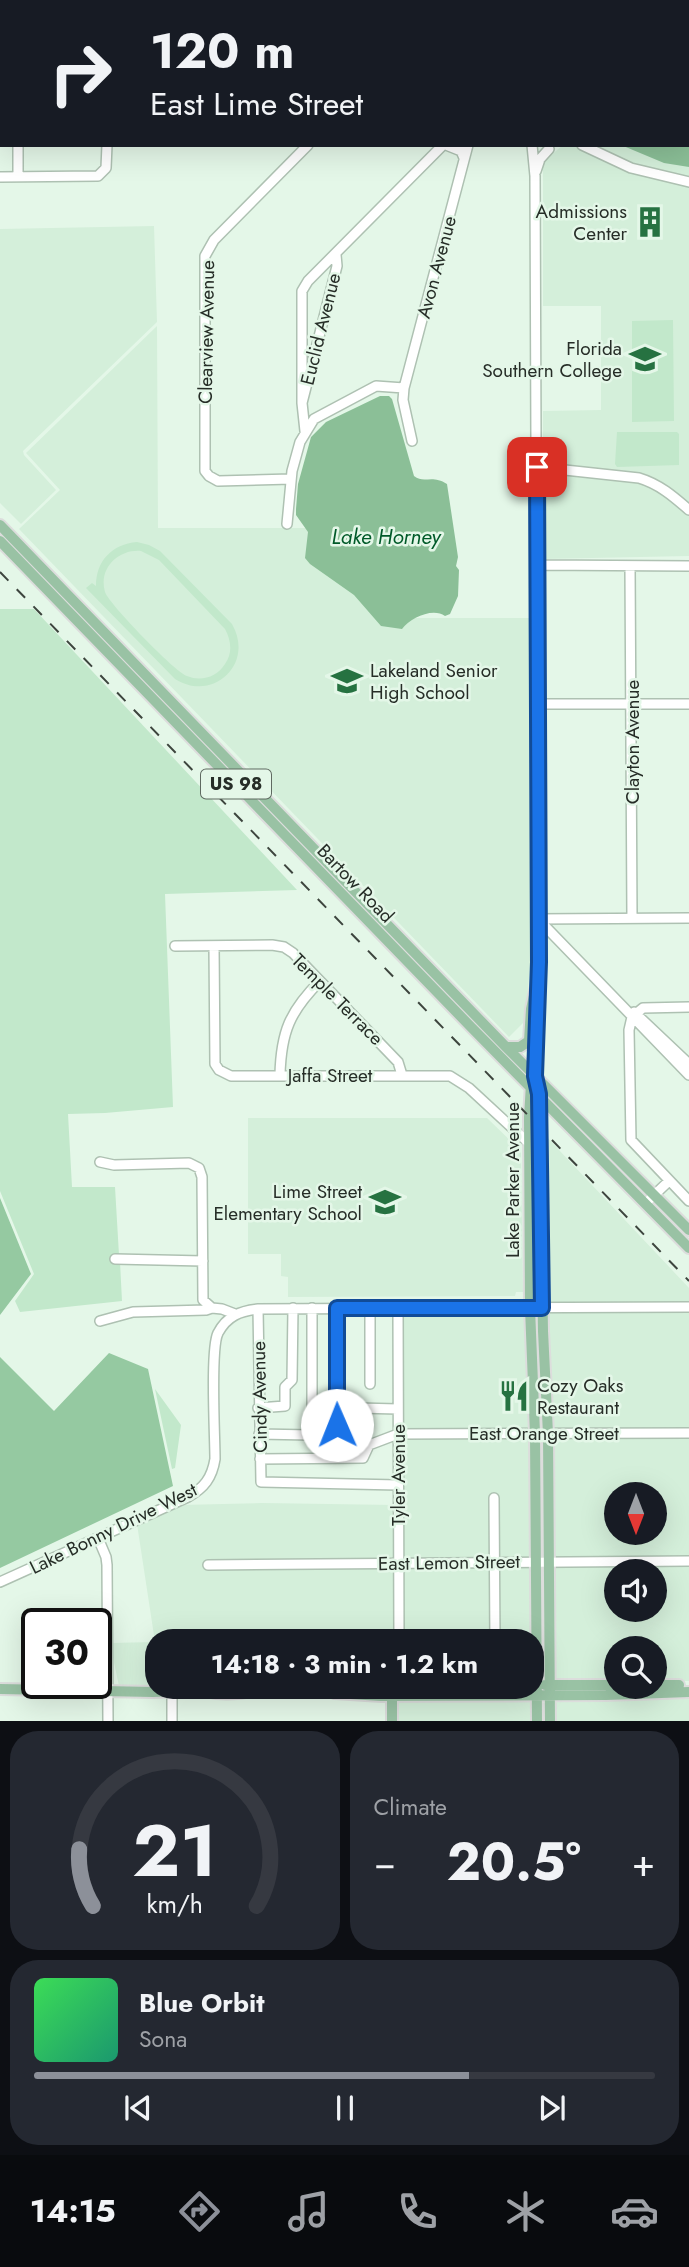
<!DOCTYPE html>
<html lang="en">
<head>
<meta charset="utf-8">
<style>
  :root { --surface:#171b24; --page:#242831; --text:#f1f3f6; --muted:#9ea1a6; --line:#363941; --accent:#8c9099 }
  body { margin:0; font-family:Jost,sans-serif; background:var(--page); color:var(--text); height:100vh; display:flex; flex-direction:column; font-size:26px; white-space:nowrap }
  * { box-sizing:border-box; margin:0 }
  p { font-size:23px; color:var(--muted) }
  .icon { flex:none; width:38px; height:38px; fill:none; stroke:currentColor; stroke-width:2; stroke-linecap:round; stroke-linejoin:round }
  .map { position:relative; height:1721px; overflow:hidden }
  .details { display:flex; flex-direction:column; gap:10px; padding:10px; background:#0d0f14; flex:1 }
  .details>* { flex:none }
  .banner { position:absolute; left:0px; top:0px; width:690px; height:147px; box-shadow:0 7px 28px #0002; background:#171b24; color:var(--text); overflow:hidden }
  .needle { width:46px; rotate:180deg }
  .fabs { position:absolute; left:604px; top:1482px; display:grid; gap:14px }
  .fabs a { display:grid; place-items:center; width:63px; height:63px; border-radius:50%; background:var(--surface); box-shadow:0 7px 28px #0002; font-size:35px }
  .speed { position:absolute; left:21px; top:1608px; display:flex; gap:14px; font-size:35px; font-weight:700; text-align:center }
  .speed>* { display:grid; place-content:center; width:91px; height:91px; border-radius:50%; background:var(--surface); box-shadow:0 7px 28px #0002; line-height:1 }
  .speed .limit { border:4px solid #111; border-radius:10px; background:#fff; color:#111 }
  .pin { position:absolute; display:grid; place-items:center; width:60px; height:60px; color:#fff; margin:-30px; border-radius:14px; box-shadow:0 4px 10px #0006 }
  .me { position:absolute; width:77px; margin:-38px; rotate:359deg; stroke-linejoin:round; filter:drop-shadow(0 0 5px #0008) }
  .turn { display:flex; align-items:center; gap:24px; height:147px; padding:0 35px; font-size:32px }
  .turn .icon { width:91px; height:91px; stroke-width:2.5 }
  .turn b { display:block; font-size:49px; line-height:60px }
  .big { font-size:52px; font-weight:700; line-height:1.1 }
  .details .tile { flex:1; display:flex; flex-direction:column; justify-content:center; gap:10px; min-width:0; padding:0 24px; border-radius:28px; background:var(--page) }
  .details .dial { align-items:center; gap:0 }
  .dial svg { height:182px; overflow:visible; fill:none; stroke:var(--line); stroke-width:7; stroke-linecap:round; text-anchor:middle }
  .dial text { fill:var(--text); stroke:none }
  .song { display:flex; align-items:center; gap:21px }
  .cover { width:84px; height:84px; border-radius:10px; background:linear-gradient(135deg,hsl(130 70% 55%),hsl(160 70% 35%)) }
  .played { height:7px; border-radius:4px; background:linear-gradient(90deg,var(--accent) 70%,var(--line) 70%) }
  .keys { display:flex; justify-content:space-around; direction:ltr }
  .heat { display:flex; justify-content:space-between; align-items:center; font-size:38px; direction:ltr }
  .details .tiles { flex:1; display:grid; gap:10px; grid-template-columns:1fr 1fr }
  .tile:last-child { grid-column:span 2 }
  .trip { position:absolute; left:145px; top:1629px; width:399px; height:70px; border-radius:28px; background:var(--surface); box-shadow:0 7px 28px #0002; font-weight:700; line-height:70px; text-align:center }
  .menu { display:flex; height:112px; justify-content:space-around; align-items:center; background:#090b0e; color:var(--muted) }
  .menu .icon { width:49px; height:49px }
  .menu .selected { color:var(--accent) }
  .menu b { font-size:32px; color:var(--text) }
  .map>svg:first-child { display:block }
  .built { fill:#d4efda; fill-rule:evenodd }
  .green { fill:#c2e8cb; fill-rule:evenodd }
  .forest { fill:#95c9a1 }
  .water { fill:#8bbf97 }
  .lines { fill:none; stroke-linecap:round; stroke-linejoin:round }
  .minor-casing { stroke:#aec1b2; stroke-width:12 }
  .major-casing { stroke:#dcdddc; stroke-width:14 }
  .minor { stroke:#fff; stroke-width:9 }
  .major { stroke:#99c2a4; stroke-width:10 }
  .rail { stroke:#3d453e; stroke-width:2; stroke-dasharray:12 12; stroke-linecap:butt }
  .route-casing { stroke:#114b97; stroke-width:18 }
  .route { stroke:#1a73e8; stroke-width:12 }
  .labels { text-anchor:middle; stroke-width:5; stroke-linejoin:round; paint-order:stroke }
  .shield { fill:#e4f7e8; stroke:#5f6a61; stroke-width:2 }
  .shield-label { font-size:18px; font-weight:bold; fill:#262d27 }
  .poi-label { font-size:19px; fill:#262d27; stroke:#e4f7e8; text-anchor:end }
  .street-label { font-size:19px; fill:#262d27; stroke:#e4f7e8 }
  .water-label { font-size:21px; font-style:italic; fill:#005a29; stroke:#e4f7e8 }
</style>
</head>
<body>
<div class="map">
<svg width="689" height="1721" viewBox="0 0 689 1721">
  <rect width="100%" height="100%" fill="#e4f7e8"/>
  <path class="built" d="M563,145H679L689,148V556L543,559V411L601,410V306H543V162Z
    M154,226L157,322L23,451L24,455L56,490L21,524L0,503V229Z
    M157,326L158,528H320L411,618H530L531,957L525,1021L509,1037L19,529L60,490L26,453Z
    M248,1118H487L521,1151L523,1292H516L515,1296L288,1297V1277L281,1276V1254H248Z
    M543,1133L689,1288V1303L545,1304Z
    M689,1310V1429L551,1430L545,1311Z
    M526,1311L532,1430H401V1312Z
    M689,1436V1557L552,1558L551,1437ZM616,1494H654V1533H616Z
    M532,1437L533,1558H497L498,1495H492L491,1558L402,1559L401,1438Z
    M262,1503L395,1505L396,1559L221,1560L205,1563L206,1569L396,1567V1641L158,1642L157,1686H119L110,1643L155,1642L137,1524L180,1505Z
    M533,1565L532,1642L498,1641L497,1566Z
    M552,1565H689V1681H655L654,1648H616V1681L553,1682ZM616,1572H654V1610H616Z
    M491,1566V1641H403L402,1567Z
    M689,1695V1721H553V1698Z
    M534,1698V1721H395V1699Z"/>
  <path class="green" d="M673,320L674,421L632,422V321Z
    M617,432H677L679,434V465L617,467L615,464Z
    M137,542L149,545L160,551L232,624C255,664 213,703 175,679L86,588L92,583L96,586C96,561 112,544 137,542ZM141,551L159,560L225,629C231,640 233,653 225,664C217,677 201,682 187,676C175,672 109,604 105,592C98,568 119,549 141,551Z
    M0,609H34L297,890L165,894L173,1107L105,1113L68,1114L72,1187H115L119,1255H112V1262H120L122,1301L20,1312L15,1301L34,1274L0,1191Z
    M155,1389L181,1425L175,1468L172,1469Z"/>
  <path class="forest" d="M0,1198L31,1274L0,1315Z
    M109,1353L148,1369L173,1486L0,1568V1357L54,1411Z"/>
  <path class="water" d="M428,0H689V167L664,163L621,145H688V2Z
    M380,396H389L392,399L414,476C424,484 432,474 447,484L458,557L456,566L459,570L458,596L450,614L445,616C433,607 410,618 402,629L381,626L354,595L310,564L305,558L308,532L296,515V509L298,484L311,437L326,422Z"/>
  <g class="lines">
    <defs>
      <path id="minor" d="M104,0V2
        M395,0L396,2
        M0,30H2
        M18,145V177
        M446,145L461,151L464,158
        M532,145L535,176L538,980
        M582,145L631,168L689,182
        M536,171L540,159L549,149
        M0,177L98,176L106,168L107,145
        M404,388L468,145
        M302,403V291L308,281L443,145
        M305,431L302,403L337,266L336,255
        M537,467L639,478C659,484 673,496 689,510
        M291,479L218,481L209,476L205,471V256L214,240L308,145
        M287,524L292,471L300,442L314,419L376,386L404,388L403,400L412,441
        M537,565L689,566
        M630,566L632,917
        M538,704H689
        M538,919L689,1075
        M538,919L689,918
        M175,946L272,945L284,947L293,953L398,1062L402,1075
        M214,946L215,1064L219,1070L231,1076H450L469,1088L533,1147
        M689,1007L643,1008L632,1017L629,1030L631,1140L689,1201
        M634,1012L689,1064
        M280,1075C281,1032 290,1011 320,981
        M535,1076L538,994
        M100,1162L114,1165L189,1163L199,1168L202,1177L203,1300L212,1308L222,1309L235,1314
        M650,1199L669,1181
        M115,1259L203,1261
        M312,1308V1433
        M337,1308V1422L352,1449L355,1458
        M370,1308V1384
        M398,1308L399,1642
        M258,1309L261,1482L398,1485
        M100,1321L133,1312L206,1310L212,1308
        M258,1408L285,1406V1387L292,1380L293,1308
        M358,1408L398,1409
        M259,1434L310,1435L314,1431L340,1430
        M260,1459L363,1458L369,1445L398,1434L689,1433
        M494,1498L495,1642
        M98,1538L106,1557L107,1565L108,1721
        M208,1565L689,1561
        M0,1582L188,1497C204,1488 212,1478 215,1459C215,1436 210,1349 218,1333C227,1316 240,1311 258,1309L689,1307
        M172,1690V1721"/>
      <path id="major" d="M0,525L506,1047L689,1230
        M0,541L471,1027L689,1248
        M506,1047H520L529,1041L531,1009L539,973
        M531,1084L529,1117L530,1308L535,1434L537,1721
        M539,1092L543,1331L548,1434L550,1721
        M545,1685H616
        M654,1685H679
        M247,1687L259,1689L331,1687
        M0,1689L153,1692L201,1690L214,1687
        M326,1689L335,1693L381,1696L606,1695L689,1692
        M204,1691C221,1695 239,1694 257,1690
        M392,1721V1695L395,1687"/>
    </defs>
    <use href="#minor" class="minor-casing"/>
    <use href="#major" class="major-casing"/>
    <use href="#minor" class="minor"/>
    <use href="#major" class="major"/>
    <path class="rail" d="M0,572L689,1281"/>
  </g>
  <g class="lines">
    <defs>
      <path id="route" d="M337,1425V1308H542L539,1094L535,1076L539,962L537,467"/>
    </defs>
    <use href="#route" class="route-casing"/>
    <use href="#route" class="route"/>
  </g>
  <defs>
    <symbol id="building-bare" viewBox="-9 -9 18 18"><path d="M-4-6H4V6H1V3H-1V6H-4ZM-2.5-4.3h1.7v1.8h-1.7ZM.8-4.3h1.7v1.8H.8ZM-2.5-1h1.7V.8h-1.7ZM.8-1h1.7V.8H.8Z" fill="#267241" stroke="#e4f7e8" stroke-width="2.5" paint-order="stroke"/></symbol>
    <symbol id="university-bare" viewBox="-9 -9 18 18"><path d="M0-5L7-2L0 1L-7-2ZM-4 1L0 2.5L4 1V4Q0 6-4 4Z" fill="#267241" stroke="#e4f7e8" stroke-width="2.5" paint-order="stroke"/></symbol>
    <symbol id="school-bare" viewBox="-9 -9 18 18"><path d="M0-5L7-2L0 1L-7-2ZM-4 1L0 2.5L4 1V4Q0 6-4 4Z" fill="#267241" stroke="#e4f7e8" stroke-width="2.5" paint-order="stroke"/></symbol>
    <symbol id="restaurant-bare" viewBox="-9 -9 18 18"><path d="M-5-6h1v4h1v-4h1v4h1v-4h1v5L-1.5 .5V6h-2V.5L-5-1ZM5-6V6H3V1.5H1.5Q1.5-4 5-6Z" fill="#267241" stroke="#e4f7e8" stroke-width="2.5" paint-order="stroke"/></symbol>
  </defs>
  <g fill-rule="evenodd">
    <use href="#building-bare" x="628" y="200" width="44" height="44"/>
    <use href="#university-bare" x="623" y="337" width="44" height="44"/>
    <use href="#school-bare" x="325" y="659" width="44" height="44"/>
    <use href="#school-bare" x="363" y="1180" width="44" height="44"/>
    <use href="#restaurant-bare" x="492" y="1374" width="44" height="44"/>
  </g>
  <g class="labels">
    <rect class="shield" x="201" y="769.5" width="70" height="29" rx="5"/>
    <g class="shield-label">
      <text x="236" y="790">US 98</text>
    </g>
    <g class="poi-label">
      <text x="627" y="218">Admissions<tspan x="627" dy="22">Center</tspan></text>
      <text x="622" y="355">Florida<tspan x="622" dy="22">Southern College</tspan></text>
      <text x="370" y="677" text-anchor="start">Lakeland Senior<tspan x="370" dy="22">High School</tspan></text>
      <text x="362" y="1198">Lime Street<tspan x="362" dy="22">Elementary School</tspan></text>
      <text x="537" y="1392" text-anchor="start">Cozy Oaks<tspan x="537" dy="22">Restaurant</tspan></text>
    </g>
    <g class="street-label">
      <text transform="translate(436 267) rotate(-75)" y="7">Avon Avenue</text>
      <text transform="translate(320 329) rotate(-76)" y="7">Euclid Avenue</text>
      <text transform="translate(206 332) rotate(-89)" y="7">Clearview Avenue</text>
      <text transform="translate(632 742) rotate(-90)" y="7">Clayton Avenue</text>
      <text transform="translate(356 883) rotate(46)" y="7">Bartow Road</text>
      <text transform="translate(338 999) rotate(45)" y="7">Temple Terrace</text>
      <text x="330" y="1082">Jaffa Street</text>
      <text transform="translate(512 1180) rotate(-90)" y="7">Lake Parker Avenue</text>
      <text transform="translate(259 1397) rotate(-91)" y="7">Cindy Avenue</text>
      <text x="544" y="1440">East Orange Street</text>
      <text transform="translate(398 1475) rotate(-90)" y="7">Tyler Avenue</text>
      <text transform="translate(113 1528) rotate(-26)" y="7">Lake Bonny Drive West</text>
      <text transform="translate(449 1562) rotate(-1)" y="7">East Lemon Street</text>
    </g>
    <g class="water-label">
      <text x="386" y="544">Lake Horney</text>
    </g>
  </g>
</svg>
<div class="fabs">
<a><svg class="needle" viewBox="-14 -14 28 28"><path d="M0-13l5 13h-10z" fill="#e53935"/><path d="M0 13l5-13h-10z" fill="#9ea1a6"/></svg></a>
<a><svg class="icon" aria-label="sound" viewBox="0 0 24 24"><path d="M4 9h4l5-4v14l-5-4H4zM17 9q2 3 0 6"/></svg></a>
<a><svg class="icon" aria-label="search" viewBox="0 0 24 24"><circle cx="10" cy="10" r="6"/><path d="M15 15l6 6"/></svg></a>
</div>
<div class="speed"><div class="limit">30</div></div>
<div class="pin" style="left:537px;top:467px;background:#d93025"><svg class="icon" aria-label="arrive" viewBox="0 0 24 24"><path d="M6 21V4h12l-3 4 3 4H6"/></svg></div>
<svg class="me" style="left:337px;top:1425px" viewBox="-20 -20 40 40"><circle r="19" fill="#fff"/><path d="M0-13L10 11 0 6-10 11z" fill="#1a73e8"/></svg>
<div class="trip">14:18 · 3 min · 1.2 km</div>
<div class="banner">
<div class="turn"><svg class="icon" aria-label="right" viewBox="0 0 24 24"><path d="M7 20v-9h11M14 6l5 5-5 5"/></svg><div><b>120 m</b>East Lime Street</div></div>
</div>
</div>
<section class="details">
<div class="tiles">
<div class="tile dial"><svg viewBox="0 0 100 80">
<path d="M14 69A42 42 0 1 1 86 69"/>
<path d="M14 69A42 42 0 0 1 8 44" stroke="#8c9099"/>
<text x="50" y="56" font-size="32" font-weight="700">21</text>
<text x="50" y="72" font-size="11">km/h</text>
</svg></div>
<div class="tile"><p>Climate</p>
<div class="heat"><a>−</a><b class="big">20.5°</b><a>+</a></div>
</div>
<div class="tile">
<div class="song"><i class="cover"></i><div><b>Blue Orbit</b><p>Sona</p></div></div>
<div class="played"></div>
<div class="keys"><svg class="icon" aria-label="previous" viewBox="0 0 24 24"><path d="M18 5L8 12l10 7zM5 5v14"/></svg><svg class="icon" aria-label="pause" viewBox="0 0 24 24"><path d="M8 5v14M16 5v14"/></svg><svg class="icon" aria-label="next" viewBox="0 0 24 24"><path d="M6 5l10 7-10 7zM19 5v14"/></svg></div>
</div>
</div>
</section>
<nav class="menu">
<b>14:15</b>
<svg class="icon selected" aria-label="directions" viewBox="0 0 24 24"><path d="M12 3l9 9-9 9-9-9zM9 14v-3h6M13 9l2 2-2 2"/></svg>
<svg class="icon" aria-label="music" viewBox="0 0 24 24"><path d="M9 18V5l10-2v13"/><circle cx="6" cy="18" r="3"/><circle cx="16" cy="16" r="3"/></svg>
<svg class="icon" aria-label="phone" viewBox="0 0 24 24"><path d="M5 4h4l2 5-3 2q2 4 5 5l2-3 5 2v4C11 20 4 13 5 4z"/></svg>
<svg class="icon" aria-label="climate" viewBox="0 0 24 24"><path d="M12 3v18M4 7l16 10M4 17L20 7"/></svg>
<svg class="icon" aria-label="car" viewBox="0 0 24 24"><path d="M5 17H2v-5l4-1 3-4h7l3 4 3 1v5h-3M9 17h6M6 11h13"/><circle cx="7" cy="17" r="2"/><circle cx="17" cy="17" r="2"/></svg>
</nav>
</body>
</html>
